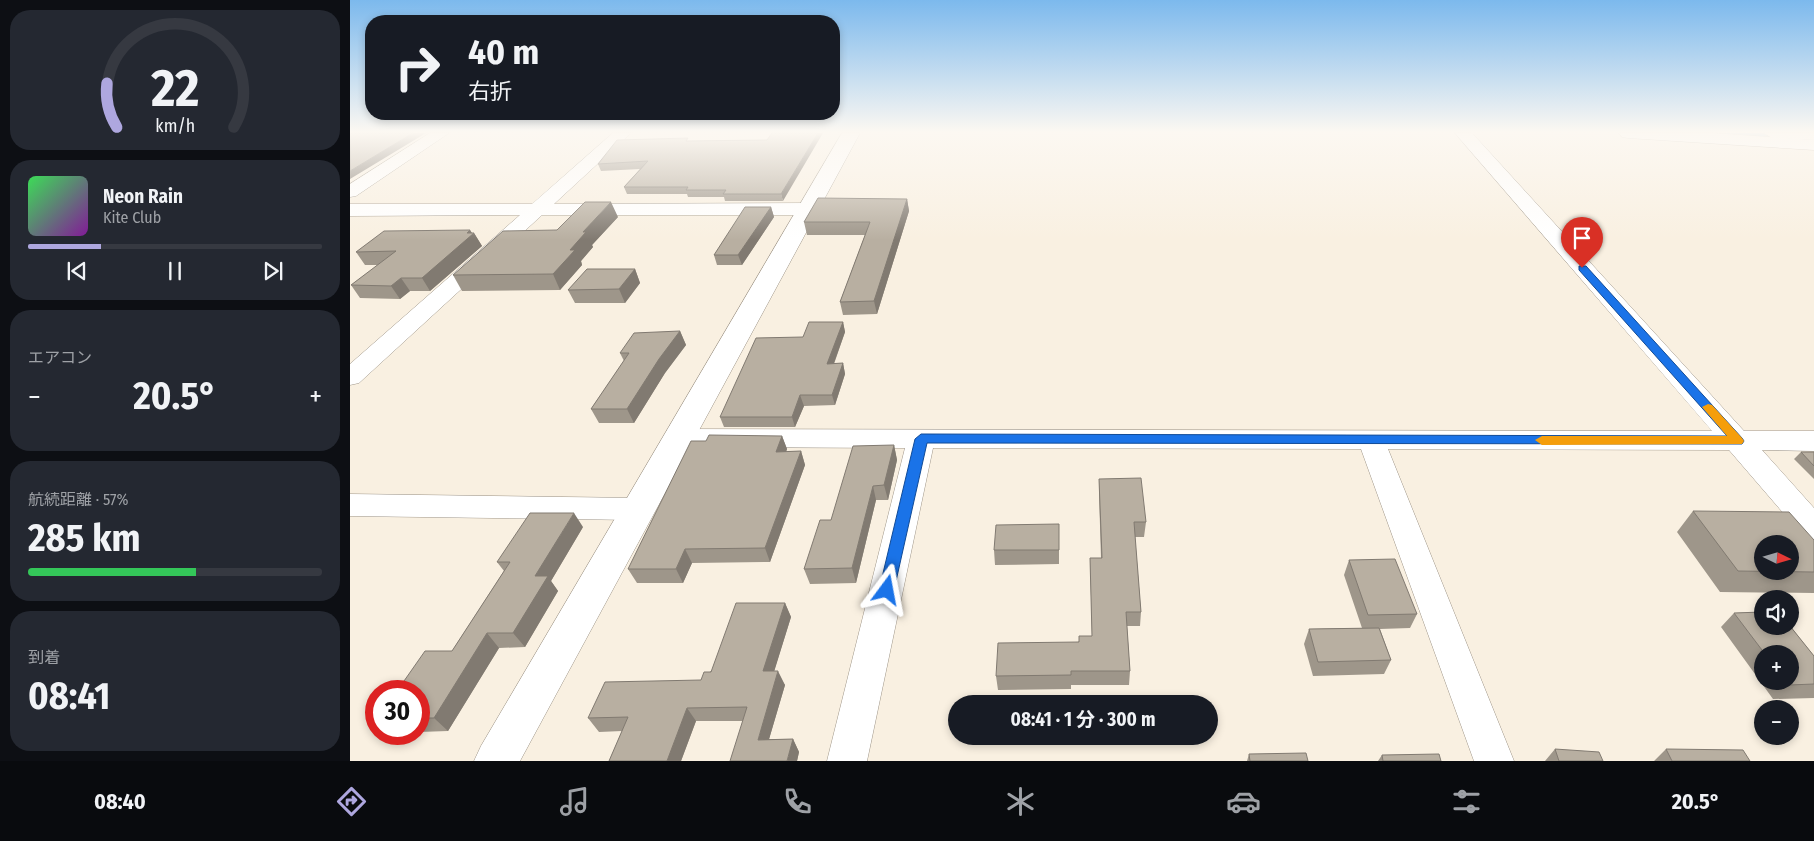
<!DOCTYPE html>
<html lang="ja">
<head>
<meta charset="utf-8">
<style>
  :root { --surface:#171b24; --page:#242831; --text:#f1f3f6; --muted:#9ea1a6; --line:#363941; --accent:#aea7df }
  body { margin:0; font-family:"Fira Sans Condensed","Noto Sans JP",sans-serif; background:var(--page); color:var(--text); height:100vh; display:flex; flex-direction:column; font-size:19px; white-space:nowrap }
  * { box-sizing:border-box; margin:0 }
  p { font-size:16px; color:var(--muted) }
  .icon { flex:none; width:28px; height:28px; fill:none; stroke:currentColor; stroke-width:2; stroke-linecap:round; stroke-linejoin:round }
  .map { position:relative; flex:1; overflow:hidden }
  .panel { display:flex; flex-direction:column; gap:10px; padding:10px; background:#0d0f14; width:350px }
  .panel>* { flex:none }
  .guide { position:absolute; left:15px; top:15px; width:475px; height:105px; border-radius:20px; box-shadow:0 2px 8px #0003; background:#171b24; color:var(--text); overflow:hidden }
  .needle { width:32px; rotate:95deg }
  .controls { position:absolute; left:1404px; top:535px; display:grid; gap:10px }
  .controls a { display:grid; place-items:center; width:45px; height:45px; border-radius:50%; background:var(--surface); box-shadow:0 2px 8px #0003; font-size:25px }
  .speed { position:absolute; left:15px; top:680px; display:flex; gap:10px; font-size:25px; font-weight:700; text-align:center }
  .speed>* { display:grid; place-content:center; width:65px; height:65px; border-radius:50%; background:var(--surface); box-shadow:0 2px 8px #0003; line-height:1 }
  .speed .limit { border:8px solid #d22; background:#fff; color:#111 }
  .pin { position:absolute; display:grid; place-items:center; width:42px; height:42px; color:#fff; margin:-51px -21px; border-radius:50% 50% 50% 0; rotate:-45deg; box-shadow:0 0 5px #0007 }
  .pin .icon { rotate:45deg }
  .me { position:absolute; width:55px; margin:-28px; rotate:13deg; stroke-linejoin:round; filter:drop-shadow(0 0 4px #0008) }
  .turn { display:flex; align-items:center; gap:18px; height:105px; padding:0 20px; font-size:22px }
  .turn .icon { width:65px; height:65px; stroke-width:2.5 }
  .turn b { display:block; font-size:35px; line-height:42px }
  .big { font-size:38px; font-weight:700; line-height:1.1 }
  .panel .tile { flex:1; display:flex; flex-direction:column; justify-content:center; gap:8px; min-width:0; padding:0 18px; border-radius:20px; background:var(--page) }
  .panel .dial { align-items:center; gap:0 }
  .dial svg { height:130px; overflow:visible; fill:none; stroke:var(--line); stroke-width:7; stroke-linecap:round; text-anchor:middle }
  .dial text { fill:var(--text); stroke:none }
  .song { display:flex; align-items:center; gap:15px }
  .cover { width:60px; height:60px; border-radius:8px; background:linear-gradient(135deg,hsl(130 70% 55%),hsl(290 70% 35%)) }
  .played { height:5px; border-radius:2px; background:linear-gradient(90deg,var(--accent) 25%,var(--line) 25%) }
  .keys { display:flex; justify-content:space-around; direction:ltr }
  .heat { display:flex; justify-content:space-between; align-items:center; font-size:28px; direction:ltr }
  .charge { height:8px; border-radius:4px; background:linear-gradient(90deg,#34c759 57%,var(--line) 0) }
  .trip { position:absolute; left:598px; top:695px; width:270px; height:50px; border-radius:25px; background:var(--surface); box-shadow:0 2px 8px #0003; font-weight:700; line-height:50px; text-align:center }
  .menu { display:flex; height:80px; justify-content:space-around; align-items:center; background:#090b0e; color:var(--muted) }
  .menu .icon { width:35px; height:35px }
  .menu .selected { color:var(--accent) }
  .menu b { font-size:22px; color:var(--text) }
  main { display:flex; flex:1; min-height:0 }
  .map>svg:first-child { display:block }
  .lines { fill:none; stroke-linecap:round; stroke-linejoin:round }
  .river { fill:#7bc1f5; fill-rule:evenodd }
  .minor-casing { stroke:#9e9588; stroke-width:1 }
  .tertiary-casing { stroke:#9e9588; stroke-width:1 }
  .minor { fill:#fff; fill-rule:evenodd }
  .tertiary { fill:#fff; fill-rule:evenodd }
  .wall { fill:#9e968a; fill-rule:evenodd }
  .shaded-wall { fill:#817a71 }
  .building { fill:#b8afa1; stroke:#817a71; fill-rule:evenodd }
  .route { fill:#1a73e8; stroke:#114b97 }
  .slow { fill:#f59e0b }
</style>
</head>
<body>
<main>
<section class="panel">
<div class="tile dial"><svg viewBox="0 0 100 80">
<path d="M14 69A42 42 0 1 1 86 69"/>
<path d="M14 69A42 42 0 0 1 8 42" stroke="#aea7df"/>
<text x="50" y="56" font-size="32" font-weight="700">22</text>
<text x="50" y="72" font-size="11">km/h</text>
</svg></div>
<div class="tile">
<div class="song"><i class="cover"></i><div><b>Neon Rain</b><p>Kite Club</p></div></div>
<div class="played"></div>
<div class="keys"><svg class="icon" aria-label="previous" viewBox="0 0 24 24"><path d="M18 5L8 12l10 7zM5 5v14"/></svg><svg class="icon" aria-label="pause" viewBox="0 0 24 24"><path d="M8 5v14M16 5v14"/></svg><svg class="icon" aria-label="next" viewBox="0 0 24 24"><path d="M6 5l10 7-10 7zM19 5v14"/></svg></div>
</div>
<div class="tile"><p>エアコン</p>
<div class="heat"><a>−</a><b class="big">20.5°</b><a>+</a></div>
</div>
<div class="tile"><p>航続距離 · 57%</p><b class="big">285 km</b><div class="charge"></div></div>
<div class="tile"><p>到着</p><b class="big">08:41</b></div>
</section>
<div class="map">
<svg width="1464" height="761" viewBox="0 0 1464 761">
  <rect width="100%" height="100%" fill="#f9f0e1"/>
  <g class="lines">
    <path class="river" d="M1352,133H1464V148L1367,142L1356,139Z"/>
    <defs>
      <path id="minor" d="M80,133H99L6,196L0,197V184Z
        M263,133H281L204,204L457,203L464,205L466,209L464,213L457,215H192L9,383L0,385V364L170,215L0,216V204H182Z
        M1105,133H1122L1394,431H1464V451L1412,450L1464,508V540L1453,536L1379,450L1038,449L1164,761H1124L1011,449L583,448L517,761H477L555,448L329,447L319,445L315,438L319,431L329,429L1362,431Z
        M1414,133H1464V140L1422,138Z
        M0,494L287,498L298,501L302,509L298,517L287,520L0,516Z"/>
      <path id="tertiary" d="M492,133H510L170,761H124L131,746Z
        M1269,133H1362L1464,140V150L1278,138L1272,137Z"/>
    </defs>
    <use href="#minor" class="minor-casing"/>
    <use href="#tertiary" class="tertiary-casing"/>
    <use href="#minor" class="minor"/>
    <use href="#tertiary" class="tertiary"/>
  </g>
  <path class="wall" d="M417,140L433,201H375L374,197H338L337,194H277L274,187L290,169L251,171L248,164L339,141Z
    M557,199L559,211L527,314L493,315L490,302L515,235H457L454,222Z
    M421,207L424,217L392,265H367L364,255Z
    M268,217L242,245L243,247L231,261L232,265L210,290L112,291L103,275L207,230Z
    M120,230L122,233H124L132,246L80,291H60L50,299L10,298L1,285L28,265H15L6,252Z
    M285,269L290,283L275,303H225L218,290Z
    M493,322L495,332L484,364L493,363L495,374L485,405L454,406L445,427H374L370,417L453,337Z
    M330,331L336,345L315,373L284,423H249L241,409L274,361L270,353Z
    M432,436L437,449L436,452L451,451L455,465L420,562L342,563L333,583H287L278,569L356,441Z
    M544,445L547,460L538,500H526L506,583L460,584L454,569L481,520Z
    M1451,452H1464V479L1444,459Z
    M749,479L796,522L794,537H785L791,612L790,626H777L780,671L779,685H721V689L648,690L646,676L742,636L740,558H751L749,493Z
    M1343,511L1464,540V593L1370,592L1327,532Z
    M233,527L201,581L208,591L175,647L149,648L98,731L69,732V691L102,651L154,571L147,562Z
    M709,539V564L645,565L644,550Z
    M999,560L1067,614L1060,628L1030,629L1041,660L1034,674L963,676L954,644L959,629L1012,628L994,575Z
    M435,603L441,617L424,671L435,685L419,739H443L449,752L447,761L393,721H346L331,761H259L272,731L249,732L238,718L351,680Z
    M1412,612V626H1440L1464,656V698L1423,699L1371,627L1384,613ZM1412,654H1440V681H1412Z
    M1205,749L1253,761H1195Z
    M1316,749L1400,761H1304Z
    M899,754L958,761H897Z
    M1032,755L1091,761H1028Z"/>
  <path class="shaded-wall" d="M63,133H76L0,179V171Z
    M468,133H473L433,201L431,194Z
    M557,199L559,211L527,314L524,301Z
    M261,202L268,217L242,245L243,247L231,261L232,265L210,290L203,274L233,232Z
    M421,207L424,217L392,265L388,255Z
    M120,230L123,235L124,233L132,246L80,291L72,278Z
    M285,269L290,283L275,303L269,289Z
    M51,278L60,291L50,299L41,286Z
    M493,322L495,332L480,374L477,364Z
    M330,331L336,345L315,373L284,423L277,409L309,359Z
    M493,363L495,374L485,405L482,395Z
    M450,395L454,406L445,427L442,417Z
    M432,436L437,449L431,465L426,452Z
    M544,445L547,460L538,500L534,485Z
    M451,451L455,465L420,562L415,548Z
    M523,486L526,500L506,583L502,568Z
    M224,513L233,527L201,581L208,591L175,647L163,633L185,576Z
    M335,549L342,563L333,583L326,569Z
    M435,603L441,617L420,685L413,671Z
    M137,633L149,648L98,731L84,718Z
    M428,671L435,685L415,753L408,740Z
    M337,708L346,721L331,761H317Z
    M443,739L449,752L447,761H437Z"/>
  <path class="building" d="M0,133H63L0,171Z
    M422,133H468L431,194H373L376,190H336L338,187H274L298,161L248,164L267,140L338,138L336,141L417,140Z
    M468,198L557,199L524,301L490,302L520,222H454Z
    M235,202H261L233,232H236L220,250H225L203,274L103,275L153,231L207,230Z
    M395,207H421L388,255H364Z
    M120,230L117,233H124L72,278H51L41,286L1,285L46,251L6,252L34,231Z
    M237,269H285L269,289L218,290Z
    M459,322H493L477,364L493,363L482,395H450L442,417H370L406,338L453,337Z
    M330,331L309,359L277,409H241L279,353H270L284,333Z
    M359,435L432,436L426,452L451,451L415,548L335,549L326,569H278L341,441H356Z
    M544,445L534,485L523,486L502,568L454,569L470,520H481L503,446Z
    M1451,452H1464V466Z
    M791,478L796,522H784L791,612H776L780,671H721V675L646,676L648,643L729,642V636H742L740,558H752L749,479Z
    M1343,511L1439,512L1464,540V572L1388,571ZM1412,544H1440V571H1412Z
    M180,513H224L185,576H198L163,633H137L84,718H69V691H47L75,651H102L160,562H147Z
    M709,524V550H644L646,525Z
    M1045,559L1067,614L1018,615L999,560Z
    M386,603H435L413,671H428L408,740L443,739L437,761H380L397,707L337,708L317,761H259L278,717L238,718L255,682L351,680L354,672H361Z
    M1412,612V626H1440L1464,656V684L1439,685L1436,681H1440V654H1415L1384,613Z
    M1029,628L1041,660L968,662L959,629Z
    M1205,749L1249,752L1253,761H1209Z
    M1316,749L1393,750L1400,761H1322Z
    M956,753L958,761H900L899,754Z
    M1089,754L1091,761H1033L1032,755Z"/>
  <linearGradient id="sky" x2="0" y2="1"><stop stop-color="#7cb9ed"/><stop offset="0.55" stop-color="#fcf8f2"/><stop offset="1" stop-color="#fcf8f2" stop-opacity="0"/></linearGradient>
  <rect width="1464" height="240" fill="url(#sky)"/>
  <path class="route" d="M1229,266H1236L1392,438L1394,441L1392,444L577,443L544,590L542,595L537,597L531,595L529,590L565,439L571,434L1377,436L1229,270Z"/>
  <path class="slow" d="M1358,404L1362,405L1392,438L1394,441L1392,444L1192,445L1185,440L1192,436H1377L1352,407Z"/>
</svg>
<div class="controls">
<a><svg class="needle" viewBox="-14 -14 28 28"><path d="M0-13l5 13h-10z" fill="#e53935"/><path d="M0 13l5-13h-10z" fill="#9ea1a6"/></svg></a>
<a><svg class="icon" aria-label="sound" viewBox="0 0 24 24"><path d="M4 9h4l5-4v14l-5-4H4zM17 9q2 3 0 6"/></svg></a>
<a>+</a>
<a>−</a>
</div>
<div class="speed"><div class="limit">30</div></div>
<div class="pin" style="left:1232px;top:268px;background:#d93025"><svg class="icon" aria-label="arrive" viewBox="0 0 24 24"><path d="M6 21V4h12l-3 4 3 4H6"/></svg></div>
<svg class="me" style="left:537px;top:590px" viewBox="-20 -20 40 40"><path d="M0-17L14 15 0 8-14 15z" fill="#1a73e8" stroke="#fff" stroke-width="4"/></svg>
<div class="trip">08:41 · 1 分 · 300 m</div>
<div class="guide">
<div class="turn"><svg class="icon" aria-label="right" viewBox="0 0 24 24"><path d="M7 20v-9h11M14 6l5 5-5 5"/></svg><div><b>40 m</b>右折</div></div>
</div>
</div>
</main>
<nav class="menu">
<b>08:40</b>
<svg class="icon selected" aria-label="directions" viewBox="0 0 24 24"><path d="M12 3l9 9-9 9-9-9zM9 14v-3h6M13 9l2 2-2 2"/></svg>
<svg class="icon" aria-label="music" viewBox="0 0 24 24"><path d="M9 18V5l10-2v13"/><circle cx="6" cy="18" r="3"/><circle cx="16" cy="16" r="3"/></svg>
<svg class="icon" aria-label="phone" viewBox="0 0 24 24"><path d="M5 4h4l2 5-3 2q2 4 5 5l2-3 5 2v4C11 20 4 13 5 4z"/></svg>
<svg class="icon" aria-label="climate" viewBox="0 0 24 24"><path d="M12 3v18M4 7l16 10M4 17L20 7"/></svg>
<svg class="icon" aria-label="car" viewBox="0 0 24 24"><path d="M5 17H2v-5l4-1 3-4h7l3 4 3 1v5h-3M9 17h6M6 11h13"/><circle cx="7" cy="17" r="2"/><circle cx="17" cy="17" r="2"/></svg>
<svg class="icon" aria-label="filters" viewBox="0 0 24 24"><path d="M4 7h16M4 17h16"/><circle cx="9" cy="7" r="2"/><circle cx="15" cy="17" r="2"/></svg>
<b>20.5°</b>
</nav>
</body>
</html>
